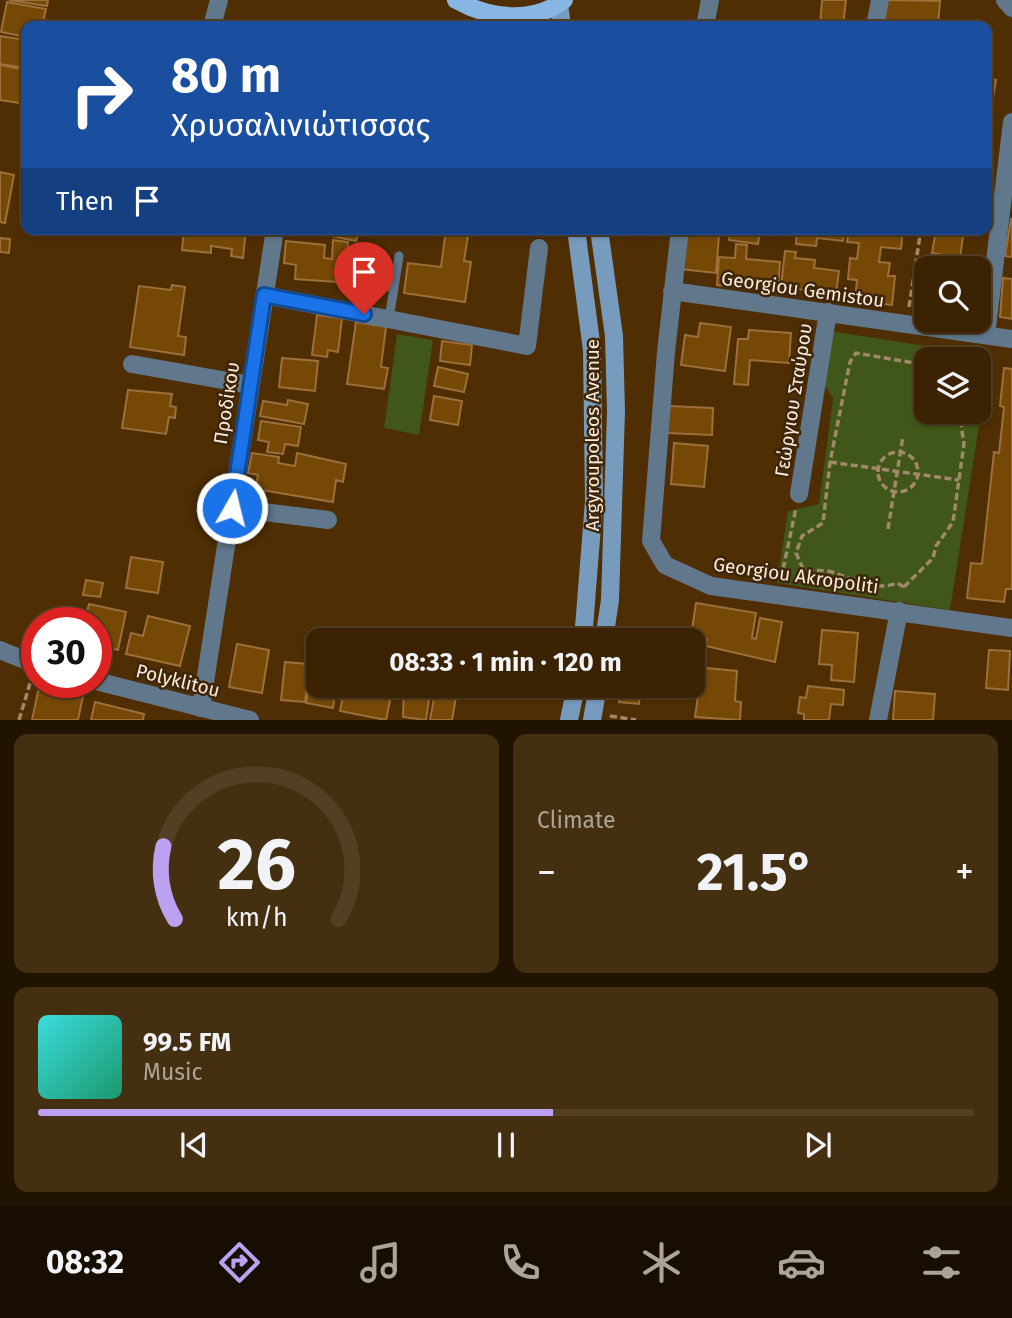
<!DOCTYPE html>
<html lang="en">
<head>
<meta charset="utf-8">
<style>
  :root { --surface:#3a2202; --page:#452f11; --text:#f1f3f6; --muted:#aba499; --line:#543f24; --accent:#bca0f2 }
  body { margin:0; font-family:"Fira Sans",sans-serif; background:var(--page); color:var(--text); height:100vh; display:flex; flex-direction:column; font-size:26px; white-space:nowrap }
  * { box-sizing:border-box; margin:0 }
  p { font-size:23px; color:var(--muted) }
  .icon { flex:none; width:38px; height:38px; fill:none; stroke:currentColor; stroke-width:2; stroke-linecap:round; stroke-linejoin:round }
  .map { position:relative; height:720px; overflow:hidden }
  .details { display:flex; flex-direction:column; gap:14px; padding:14px; background:#201301; flex:1 }
  .details>* { flex:none }
  .hud { position:absolute; left:21px; top:21px; width:971px; height:214px; border-radius:14px; box-shadow:0 2px 5px #0004,0 0 0 2px var(--line); background:#1a4fa0; color:#fff; overflow:hidden }
  .buttons { position:absolute; left:914px; top:256px; display:grid; gap:14px }
  .buttons a { display:grid; place-items:center; width:77px; height:77px; border-radius:14px; background:var(--surface); box-shadow:0 2px 5px #0004,0 0 0 2px var(--line); font-size:35px }
  .speed { position:absolute; left:21px; top:607px; display:flex; gap:14px; font-size:35px; font-weight:700; text-align:center }
  .speed>* { display:grid; place-content:center; width:91px; height:91px; border-radius:50%; background:var(--surface); box-shadow:0 2px 5px #0004,0 0 0 2px var(--line); line-height:1 }
  .speed .limit { border:10px solid #d22; background:#fff; color:#111 }
  .pin { position:absolute; display:grid; place-items:center; width:60px; height:60px; color:#fff; margin:-72px -30px; border-radius:50% 50% 50% 0; rotate:-45deg; box-shadow:0 0 7px #0007 }
  .pin .icon { rotate:45deg }
  .me { position:absolute; width:77px; margin:-38px; rotate:8deg; stroke-linejoin:round; filter:drop-shadow(0 0 5px #0008) }
  .turn { display:flex; align-items:center; gap:24px; height:147px; padding:0 35px; font-size:32px }
  .turn .icon { width:91px; height:91px; stroke-width:2.5 }
  .turn b { display:block; font-size:49px; line-height:60px }
  .then { display:flex; align-items:center; height:66px; padding:0 35px; background:#0003; gap:14px; font-size:26px }
  .big { font-size:52px; font-weight:700; line-height:1.1 }
  .details .card { flex:1; display:flex; flex-direction:column; justify-content:center; gap:10px; min-width:0; padding:0 24px; border-radius:14px; background:var(--page) }
  .details .dial { align-items:center; gap:0 }
  .dial svg { height:182px; overflow:visible; fill:none; stroke:var(--line); stroke-width:7; stroke-linecap:round; text-anchor:middle }
  .dial text { fill:var(--text); stroke:none }
  .song { display:flex; align-items:center; gap:21px }
  .cover { width:84px; height:84px; border-radius:10px; background:linear-gradient(135deg,hsl(180 70% 55%),hsl(160 70% 35%)) }
  .played { height:7px; border-radius:4px; background:linear-gradient(90deg,var(--accent) 55%,var(--line) 55%) }
  .keys { display:flex; justify-content:space-around; direction:ltr }
  .heat { display:flex; justify-content:space-between; align-items:center; font-size:38px; direction:ltr }
  .details .tiles { flex:1; display:grid; gap:14px; grid-template-columns:1fr 1fr }
  .card:last-child { grid-column:span 2 }
  .trip { position:absolute; left:306px; top:628px; width:399px; height:70px; border-radius:14px; background:var(--surface); box-shadow:0 2px 5px #0004,0 0 0 2px var(--line); font-weight:700; line-height:70px; text-align:center }
  .menu { display:flex; height:112px; justify-content:space-around; align-items:center; background:#170e01; color:var(--muted) }
  .menu .icon { width:49px; height:49px }
  .menu .current { color:var(--accent) }
  .menu b { font-size:32px; color:var(--text) }
  .map>svg:first-child { display:block }
  .green { fill:#405719; fill-rule:evenodd }
  .building { fill:#764806; stroke:#9d6f3b; stroke-width:2 }
  .lines { fill:none; stroke-linecap:round; stroke-linejoin:round }
  .path { stroke:#a0886a; stroke-width:3.5; stroke-dasharray:7 3.5; stroke-linecap:butt }
  .service { stroke:#60778c; stroke-width:9 }
  .minor { stroke:#60778c; stroke-width:18 }
  .secondary { stroke:#769bbd; stroke-width:18 }
  .primary { stroke:#87b6e2; stroke-width:18 }
  .route-casing { stroke:#114b97; stroke-width:18 }
  .route { stroke:#1a73e8; stroke-width:12 }
  .labels { text-anchor:middle; stroke-width:5; stroke-linejoin:round; paint-order:stroke }
  .street-label { font-size:19px; fill:#fbebdc; stroke:#3e260a }
</style>
</head>
<body>
<div class="map">
<svg width="1012" height="720" viewBox="0 0 1012 720">
  <rect width="100%" height="100%" fill="#4e2e02"/>
  <path class="green" d="M830,331L990,356L950,610L777,583L788,511L819,504L833,398L822,382ZM926,359H978V411H926Z
    M397,334L433,340L419,435L384,428Z"/>
  <path class="building" d="M9,0H48L47,6Z
    M822,0H846L843,26H820Z
    M886,0L940,1L938,26L884,24Z
    M7,2L46,9L42,26H26L21,36L1,32Z
    M0,36L26,40V68L0,64Z
    M0,65L26,70V104L0,100Z
    M987,78L996,80L993,98L987,97Z
    M0,172L14,175L5,223L0,222Z
    M1011,219H1012V257L1005,256Z
    M145,229H172L171,235L145,232Z
    M184,229H246L243,258L231,256L232,249L211,246V253L182,250Z
    M332,229H359L356,241L331,236Z
    M367,229H402V233Z
    M408,229H436V235L408,232Z
    M446,229H469L464,261L471,262L465,302L404,293L408,263L441,267Z
    M739,229H785V234L760,230L758,244L729,240L730,232L738,233Z
    M797,229H844L843,241L817,238L816,246L796,244Z
    M849,229H903L901,249L881,247L879,262L890,263L888,276H895L892,305L855,301L857,280L848,279L850,258L857,259L859,243L847,242Z
    M936,229H964L960,258L932,253Z
    M683,232L719,235L716,273L680,269Z
    M0,238L10,239L9,253L0,252Z
    M333,240L348,242L346,260L353,261L351,283L295,279L296,265L284,263L286,241L325,245L324,258L332,259Z
    M736,244L747,245L746,259L780,262L778,290L717,285L719,257L735,258Z
    M785,251L796,252L795,258L815,260L814,268L839,271L836,294L781,287Z
    M358,258L387,261V271L390,272L389,290L355,288Z
    M928,265L957,267V268H928Z
    M1003,278L1012,279V319L1000,317Z
    M172,285L185,287L178,336L186,337L184,355L130,347L139,286L171,290Z
    M317,315L342,318L338,352L328,350L327,357L312,355Z
    M356,322L386,327L381,367L388,368L384,389L347,384Z
    M700,323L731,327L725,371L681,365L685,335L698,337Z
    M749,330L791,333L789,363L750,360L748,385L734,384L738,339H748Z
    M442,341L472,345L470,365L440,361Z
    M282,358L318,361L315,391L279,387Z
    M438,367L468,374L464,392L434,386Z
    M1004,368L1012,369V589H1006L1004,602L967,598L971,563L982,564L994,452L999,453L1004,407L1000,406Z
    M128,390L172,394L170,406L176,407L175,418L169,417L166,434L122,428Z
    M434,396L462,401L458,425L430,420Z
    M288,400L308,404L304,424L260,416L263,401L287,405Z
    M668,406L713,408L712,435L667,433Z
    M261,421L301,427L298,446L285,444L283,454L267,452L269,442L258,440Z
    M674,443L708,446L704,487L671,484Z
    M252,453L279,457L278,463L295,466L297,453L346,464L343,482L336,480L333,502L255,489L258,475L248,473Z
    M131,557L163,562L158,593L126,588Z
    M86,580L103,583L100,597L83,595Z
    M696,603L756,613L752,638L756,639L760,618L782,622L775,662L706,646L707,639L691,636Z
    M89,604L126,612L118,650L96,645V623H78L79,620L85,621Z
    M148,616L190,626L180,666L126,654L131,633L143,636Z
    M822,630L858,633L854,682L831,680L832,665L819,664Z
    M237,644L269,650L262,693L229,687Z
    M989,650L1010,651L1008,690L986,688Z
    M285,662L309,664L305,702L281,700Z
    M313,662L318,663V686H336L333,708L306,703Z
    M696,667L737,671L735,701L741,702L740,720L695,717L698,696L688,695Z
    M345,686H393L386,720L340,711Z
    M404,686L430,692L426,720L403,717Z
    M621,686H685V694L640,690L639,704L619,702Z
    M808,686L844,690L843,705L831,704L829,720H804V714L798,713L800,697L806,698Z
    M39,687L83,696L78,720H32Z
    M895,691L935,694L933,720H893Z
    M435,693L456,697L452,720H430Z
    M95,702L144,714L143,720H91Z"/>
  <g class="lines">
    <path class="path" d="M909,307L921,229
      M878 472a20 20 0 1 1 40 0a20 20 0 1 1-40 0Z
      M830,462L959,480
      M888,529L903,436
      M781,579L796,508
      M904,587L897,583C872,592 854,579 832,572C822,569 813,572 803,569L796,553L802,536L823,523L830,462L850,362L856,353L926,365
      M904,587L933,558L936,546L953,522L964,444L959,411
      M610,716L636,720
      M19,720L31,680"/>
    <path class="service" d="M389,319L399,256"/>
    <path class="minor" d="M1005,0L1012,8
      M212,26L219,0
      M705,26L710,0
      M875,26L880,0
      M680,229L666,352L651,541L665,565L711,586L1012,628
      M672,291L1012,339
      M264,295L527,346L539,248
      M986,335L1012,122
      M132,364L250,385
      M799,494L828,312
      M232,508L328,520
      M0,650L37,665
      M96,681L250,720
      M201,708L275,229
      M878,720L899,611"/>
    <path class="secondary" d="M559,4L562,26
      M576,229L592,350L594,501L583,640
      M599,229L614,336L616,411L610,600L604,640
      M569,720L576,686
      M592,720L598,686"/>
    <path class="primary" d="M456,0C488,18 532,25 564,0"/>
  </g>
  <g class="lines">
    <defs>
      <path id="route" d="M232,508L264,295L364,314"/>
    </defs>
    <use href="#route" class="route-casing"/>
    <use href="#route" class="route"/>
  </g>
  <g class="labels">
    <g class="street-label">
      <text transform="translate(803 289) rotate(8)" y="7">Georgiou Gemistou</text>
      <text transform="translate(793 400) rotate(-81)" y="7">Γεώργιου Σταύρου</text>
      <text transform="translate(226 403) rotate(-81)" y="7">Προδίκου</text>
      <text transform="translate(592 435) rotate(-90)" y="7">Argyroupoleos Avenue</text>
      <text transform="translate(796 575) rotate(8)" y="7">Georgiou Akropoliti</text>
      <text transform="translate(178 680) rotate(14)" y="7">Polyklitou</text>
    </g>
  </g>
</svg>
<div class="buttons">
<a><svg class="icon" aria-label="search" viewBox="0 0 24 24"><circle cx="10" cy="10" r="6"/><path d="M15 15l6 6"/></svg></a>
<a><svg class="icon" aria-label="layers" viewBox="0 0 24 24"><path d="M12 4l9 5-9 5-9-5zM3 14l9 5 9-5"/></svg></a>
</div>
<div class="speed"><div class="limit">30</div></div>
<div class="pin" style="left:364px;top:314px;background:#d93025"><svg class="icon" aria-label="arrive" viewBox="0 0 24 24"><path d="M6 21V4h12l-3 4 3 4H6"/></svg></div>
<svg class="me" style="left:232px;top:508px" viewBox="-20 -20 40 40"><circle r="17" fill="#1a73e8" stroke="#fff" stroke-width="3"/><path d="M0-11L8 9 0 5-8 9z" fill="#fff"/></svg>
<div class="trip">08:33 · 1 min · 120 m</div>
<div class="hud">
<div class="turn"><svg class="icon" aria-label="right" viewBox="0 0 24 24"><path d="M7 20v-9h11M14 6l5 5-5 5"/></svg><div><b>80 m</b>Χρυσαλινιώτισσας</div></div>
<div class="then">Then<svg class="icon" aria-label="arrive" viewBox="0 0 24 24"><path d="M6 21V4h12l-3 4 3 4H6"/></svg></div>
</div>
</div>
<section class="details">
<div class="tiles">
<div class="card dial"><svg viewBox="0 0 100 80">
<path d="M14 69A42 42 0 1 1 86 69"/>
<path d="M14 69A42 42 0 0 1 9 37" stroke="#bca0f2"/>
<text x="50" y="56" font-size="32" font-weight="700">26</text>
<text x="50" y="72" font-size="11">km/h</text>
</svg></div>
<div class="card"><p>Climate</p>
<div class="heat"><a>−</a><b class="big">21.5°</b><a>+</a></div>
</div>
<div class="card">
<div class="song"><i class="cover"></i><div><b>99.5 FM</b><p>Music</p></div></div>
<div class="played"></div>
<div class="keys"><svg class="icon" aria-label="previous" viewBox="0 0 24 24"><path d="M18 5L8 12l10 7zM5 5v14"/></svg><svg class="icon" aria-label="pause" viewBox="0 0 24 24"><path d="M8 5v14M16 5v14"/></svg><svg class="icon" aria-label="next" viewBox="0 0 24 24"><path d="M6 5l10 7-10 7zM19 5v14"/></svg></div>
</div>
</div>
</section>
<nav class="menu">
<b>08:32</b>
<svg class="icon current" aria-label="directions" viewBox="0 0 24 24"><path d="M12 3l9 9-9 9-9-9zM9 14v-3h6M13 9l2 2-2 2"/></svg>
<svg class="icon" aria-label="music" viewBox="0 0 24 24"><path d="M9 18V5l10-2v13"/><circle cx="6" cy="18" r="3"/><circle cx="16" cy="16" r="3"/></svg>
<svg class="icon" aria-label="phone" viewBox="0 0 24 24"><path d="M5 4h4l2 5-3 2q2 4 5 5l2-3 5 2v4C11 20 4 13 5 4z"/></svg>
<svg class="icon" aria-label="climate" viewBox="0 0 24 24"><path d="M12 3v18M4 7l16 10M4 17L20 7"/></svg>
<svg class="icon" aria-label="car" viewBox="0 0 24 24"><path d="M5 17H2v-5l4-1 3-4h7l3 4 3 1v5h-3M9 17h6M6 11h13"/><circle cx="7" cy="17" r="2"/><circle cx="17" cy="17" r="2"/></svg>
<svg class="icon" aria-label="filters" viewBox="0 0 24 24"><path d="M4 7h16M4 17h16"/><circle cx="9" cy="7" r="2"/><circle cx="15" cy="17" r="2"/></svg>
</nav>
</body>
</html>
